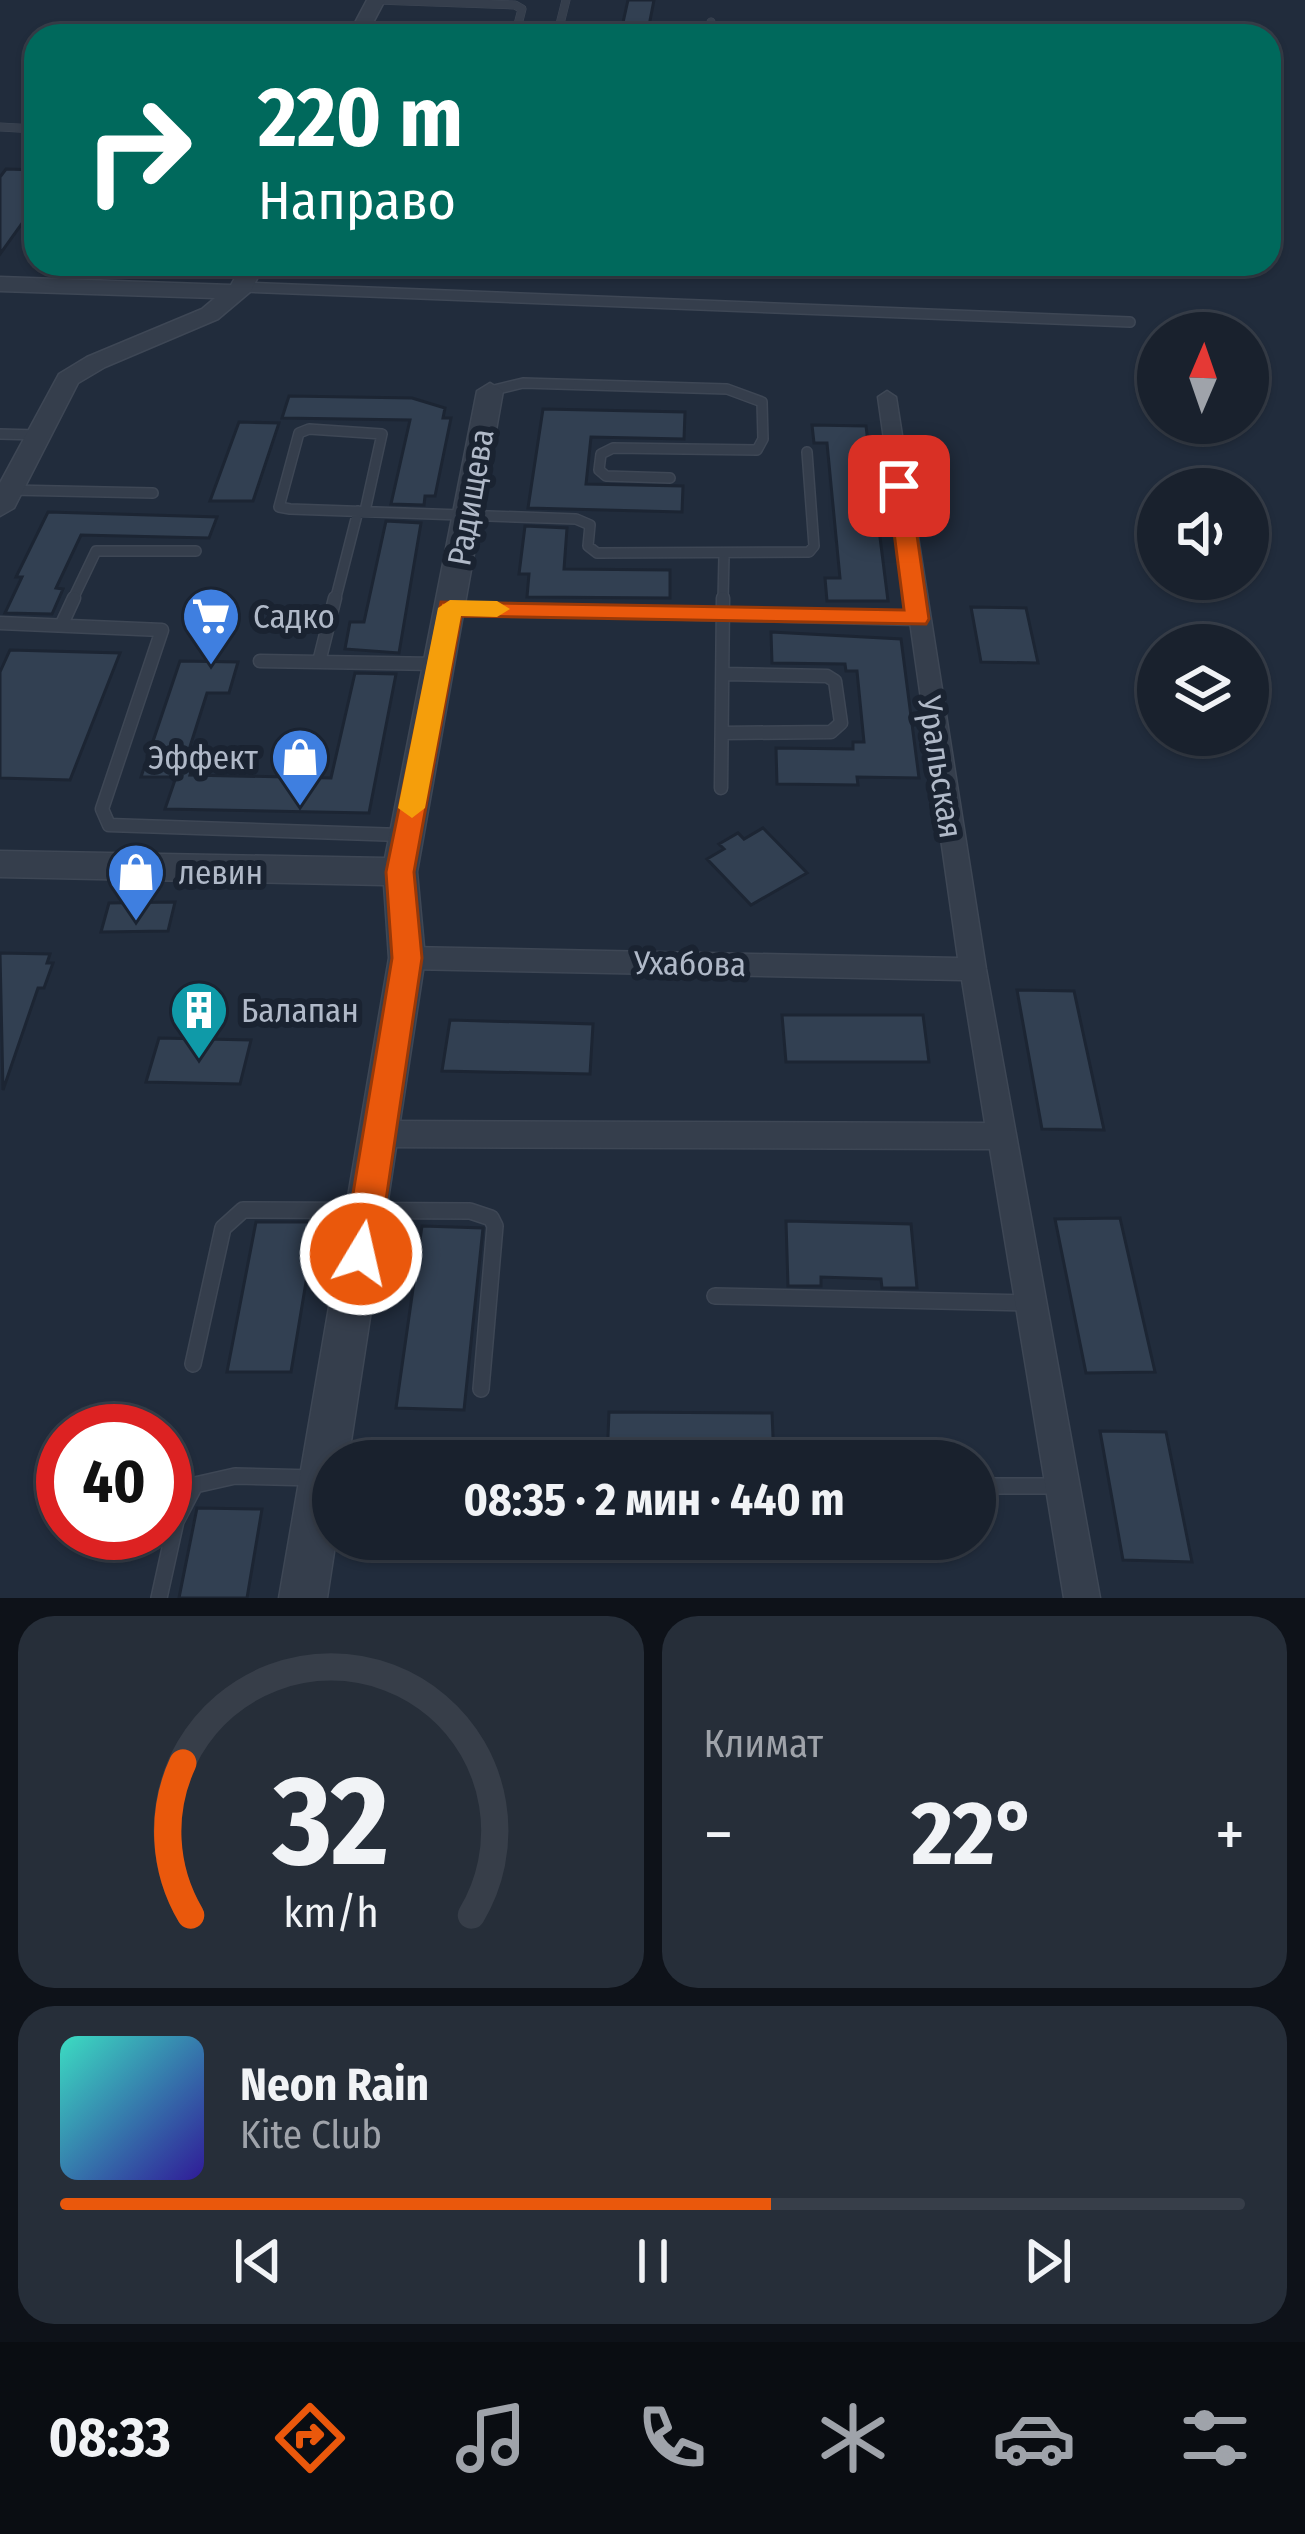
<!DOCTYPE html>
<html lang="ru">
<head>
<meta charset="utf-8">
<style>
  :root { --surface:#19212d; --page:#262e39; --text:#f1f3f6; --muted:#9fa3aa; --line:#373e49; --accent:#ea580c }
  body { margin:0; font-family:"Fira Sans Condensed",sans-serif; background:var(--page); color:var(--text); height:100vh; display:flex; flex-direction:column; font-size:45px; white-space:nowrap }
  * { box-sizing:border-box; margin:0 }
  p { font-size:39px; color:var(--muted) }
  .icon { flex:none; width:66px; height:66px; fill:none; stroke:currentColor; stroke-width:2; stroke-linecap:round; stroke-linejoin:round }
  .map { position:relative; height:1598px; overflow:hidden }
  .side { display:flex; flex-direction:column; gap:18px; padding:18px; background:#0e1219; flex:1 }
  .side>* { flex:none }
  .top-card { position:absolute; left:24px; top:24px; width:1257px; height:252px; border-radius:36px; box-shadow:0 3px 9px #0004,0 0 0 3px var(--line); background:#00695c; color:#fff; overflow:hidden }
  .needle { width:78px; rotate:2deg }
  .tools { position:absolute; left:1137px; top:312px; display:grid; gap:24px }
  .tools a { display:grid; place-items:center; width:132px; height:132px; border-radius:50%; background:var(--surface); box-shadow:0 3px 9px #0004,0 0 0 3px var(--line); font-size:60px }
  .speed { position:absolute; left:36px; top:1404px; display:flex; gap:24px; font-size:60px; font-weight:700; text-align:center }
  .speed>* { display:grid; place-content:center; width:156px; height:156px; border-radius:50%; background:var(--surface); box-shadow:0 3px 9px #0004,0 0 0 3px var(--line); line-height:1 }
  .speed .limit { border:18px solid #d22; background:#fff; color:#111 }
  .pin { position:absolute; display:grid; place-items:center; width:102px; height:102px; color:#fff; margin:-51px; border-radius:24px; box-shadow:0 6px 18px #0006 }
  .me { position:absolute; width:132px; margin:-66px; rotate:9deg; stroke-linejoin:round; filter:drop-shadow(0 0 9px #0008) }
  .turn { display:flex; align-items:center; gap:42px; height:252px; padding:0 36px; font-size:54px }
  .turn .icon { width:156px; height:156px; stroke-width:2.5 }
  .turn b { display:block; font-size:84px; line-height:102px }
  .big { font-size:90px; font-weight:700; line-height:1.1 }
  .side .tile { flex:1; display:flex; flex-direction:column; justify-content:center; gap:18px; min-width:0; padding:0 42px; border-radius:36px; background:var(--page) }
  .side .dial { align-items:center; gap:0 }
  .dial svg { height:312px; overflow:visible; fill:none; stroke:var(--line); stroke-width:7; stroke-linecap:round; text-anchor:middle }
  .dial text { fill:var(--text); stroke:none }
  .song { display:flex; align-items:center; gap:36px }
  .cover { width:144px; height:144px; border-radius:18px; background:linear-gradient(135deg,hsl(170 70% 55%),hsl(250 70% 35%)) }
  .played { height:12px; border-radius:6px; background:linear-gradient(90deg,var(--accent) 60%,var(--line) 60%) }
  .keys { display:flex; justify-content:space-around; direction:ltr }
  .heat { display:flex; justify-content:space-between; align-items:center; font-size:66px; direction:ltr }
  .side .tiles { flex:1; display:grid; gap:18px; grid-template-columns:1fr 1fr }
  .tile:last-child { grid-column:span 2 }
  .trip { position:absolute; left:312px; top:1440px; width:684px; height:120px; border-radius:60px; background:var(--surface); box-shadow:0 3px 9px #0004,0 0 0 3px var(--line); font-weight:700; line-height:120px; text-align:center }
  .tabs { display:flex; height:192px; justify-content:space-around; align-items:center; background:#0a0d12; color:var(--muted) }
  .tabs .icon { width:84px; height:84px }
  .tabs .on { color:var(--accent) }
  .tabs b { font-size:54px; color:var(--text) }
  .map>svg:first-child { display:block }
  .building { fill:#324052; stroke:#1c2533; stroke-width:3 }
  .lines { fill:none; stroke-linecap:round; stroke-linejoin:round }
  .service-far3-casing { stroke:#3e4755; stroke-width:9 }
  .service-far2-casing { stroke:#3e4755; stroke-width:12 }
  .service-far1-casing { stroke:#3e4755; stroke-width:15 }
  .service-casing { stroke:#3e4755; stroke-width:18 }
  .minor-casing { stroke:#3e4755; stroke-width:3 }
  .tertiary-casing { stroke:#3e4755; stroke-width:3 }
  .service-far3 { stroke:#353e4c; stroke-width:8 }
  .service-far2 { stroke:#353e4c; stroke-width:9 }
  .service-far1 { stroke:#353e4c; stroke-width:12 }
  .service { stroke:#353e4c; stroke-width:15 }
  .minor { fill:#353e4c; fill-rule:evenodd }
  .tertiary { fill:#353e4c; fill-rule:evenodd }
  .route { fill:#ea580c; stroke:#983908; stroke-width:3 }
  .slow { fill:#f59e0b }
  .labels { text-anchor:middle; stroke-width:12; stroke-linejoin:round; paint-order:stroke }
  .street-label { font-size:33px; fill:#b0b9c8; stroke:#1a2331 }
  .poi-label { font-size:33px; fill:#b0b9c8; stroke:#1a2331; text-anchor:start }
</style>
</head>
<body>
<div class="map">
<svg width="1305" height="1598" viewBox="0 0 1305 1598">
  <rect width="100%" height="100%" fill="#212c3c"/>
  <path class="building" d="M628,0H654L647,36H620Z
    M6,169L36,170V204L0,254V177Z
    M289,396L412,398L445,408L443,418H451L435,496H425L424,505L391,504L410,420L282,418Z
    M543,409L685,412L684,439L591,437L586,484L683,486L682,512L528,508Z
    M239,422L279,423L253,501H210Z
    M812,425L866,426L888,601H827L825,578H840L827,443H814Z
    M48,512L217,517L209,538L81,535L56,588L63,589L52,614L5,613L22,577H16Z
    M386,521L421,523L399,653L345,649L350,622H364Z
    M525,526L567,528L564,569L670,570V598L527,597L529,574H519Z
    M971,607L1026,608L1038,663L981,662Z
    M771,632L901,639L919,778L857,777L858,785L777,784L776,748L853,749V742H864L857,671H846L845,664L772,663Z
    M10,650L120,653L70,780L0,778V672Z
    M180,661L238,662L229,693H207L188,753L197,754L190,775L331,778L355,673L396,674L369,813L165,809L176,777H141Z
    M763,828L807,873L751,905L707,859L724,849L719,844L738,833L744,839Z
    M175,902L168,931L101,932L109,903Z
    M0,953L50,954L47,963H53L44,988H38L3,1090Z
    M1017,990L1074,991L1104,1130L1042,1129Z
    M782,1015H923L929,1062H786Z
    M450,1020L593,1024L590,1074L442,1071Z
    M159,1038L251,1040L240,1084L146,1082Z
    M1120,1218L1155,1372L1086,1373L1055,1219Z
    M786,1221L911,1224L917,1288H882L881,1279L821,1277V1286H788Z
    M256,1222H316L291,1372H227Z
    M422,1226L483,1228L464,1410L396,1408Z
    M609,1412L772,1413L774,1461H607Z
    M1100,1431L1166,1432L1192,1562L1123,1560Z
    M197,1508L262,1509L247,1598H179Z"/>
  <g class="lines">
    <defs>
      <path id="service-far3" d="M376,0L515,5L522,9L515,36
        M254,36H303
        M557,36L566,0
        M709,36L711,22
        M0,127L36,129"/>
      <path id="service-far2" d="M242,287L1130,322
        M490,391L523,383L727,389L762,402L763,439L757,450L613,448L601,454L599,470L606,476L670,478
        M0,434L38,435
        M11,490L153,493
        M365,511L382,434L309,429L299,433L279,507L290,509L576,519L590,525L588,546L597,553L809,552L814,546L807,452
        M72,601L96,551H196
        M335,601L358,511
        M723,601L724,556"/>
      <path id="service-far1" d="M451,608L917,619
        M0,623L162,630L102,809L109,825L401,835
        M62,624L74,598
        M260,661L438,664
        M319,662L335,598
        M722,733L831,732L841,723L835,681L827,676L724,674
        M721,788L723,598"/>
      <path id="service" d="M715,1296L1030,1303
        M193,1364L223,1228L243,1210L470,1211L491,1218L495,1226L481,1389
        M975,1486H1058
        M727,1539H745
        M159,1598L176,1521L195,1485L235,1476L314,1478"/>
      <path id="minor" d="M887,391L896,397L986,969L1100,1598H1064L990,1149L381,1147L371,1143L367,1134L371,1125L381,1121L985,1123L962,980L407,969L398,966L394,958L398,950L407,947L958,958L878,397Z"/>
      <path id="tertiary" d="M367,0H385L366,36H348Z
        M243,264H265L250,292L218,319L105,367L78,383L14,508L0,516V483L59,374L87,357L202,309L215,298L0,291V277L231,285Z
        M490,383L503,391L417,872L425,958L348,1461H333L336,1539L327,1598H279L389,958L384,885L0,877V851L385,858L477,391Z"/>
    </defs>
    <use href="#service-far3" class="service-far3-casing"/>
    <use href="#service-far2" class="service-far2-casing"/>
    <use href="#service-far1" class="service-far1-casing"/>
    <use href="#service" class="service-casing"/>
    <use href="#minor" class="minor-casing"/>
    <use href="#tertiary" class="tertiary-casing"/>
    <use href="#service-far3" class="service-far3"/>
    <use href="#service-far2" class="service-far2"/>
    <use href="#service-far1" class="service-far1"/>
    <use href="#service" class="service"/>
    <use href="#minor" class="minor"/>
    <use href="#tertiary" class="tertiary"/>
  </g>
  <path class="route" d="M899,479L910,486L929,619L926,624L461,616L414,872L422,958L378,1254L373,1265L361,1270L348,1265L343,1254L392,958L386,872L441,602L904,610L888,486Z"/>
  <path class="slow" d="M450,600L497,601L510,609L497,617L461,616L425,808L412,818L398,808L438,608Z"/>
  <defs>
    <symbol id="supermarket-pin" viewBox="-11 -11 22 30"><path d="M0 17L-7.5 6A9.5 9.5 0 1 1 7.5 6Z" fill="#3f7fe0" stroke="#1a2331"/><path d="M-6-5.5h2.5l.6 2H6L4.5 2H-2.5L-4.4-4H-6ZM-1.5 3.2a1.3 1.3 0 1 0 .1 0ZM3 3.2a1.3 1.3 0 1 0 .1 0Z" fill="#fff"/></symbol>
    <symbol id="shop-pin" viewBox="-11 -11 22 30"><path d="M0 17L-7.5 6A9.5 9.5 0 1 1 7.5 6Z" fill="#3f7fe0" stroke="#1a2331"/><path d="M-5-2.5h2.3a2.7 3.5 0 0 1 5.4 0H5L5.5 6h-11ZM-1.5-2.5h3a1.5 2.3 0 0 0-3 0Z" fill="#fff"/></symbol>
    <symbol id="building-pin" viewBox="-11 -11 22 30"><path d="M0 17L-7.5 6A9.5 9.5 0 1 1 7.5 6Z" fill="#0f9aa8" stroke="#1a2331"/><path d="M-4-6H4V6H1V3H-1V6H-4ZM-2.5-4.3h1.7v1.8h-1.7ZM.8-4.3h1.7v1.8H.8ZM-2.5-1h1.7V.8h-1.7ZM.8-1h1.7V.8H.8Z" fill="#fff"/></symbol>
  </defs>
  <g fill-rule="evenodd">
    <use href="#supermarket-pin" x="178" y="583" width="66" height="90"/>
    <use href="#shop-pin" x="267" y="724" width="66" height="90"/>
    <use href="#shop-pin" x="103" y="839" width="66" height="90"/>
    <use href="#building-pin" x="166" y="977" width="66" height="90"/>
  </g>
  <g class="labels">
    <g class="street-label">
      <text transform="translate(470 497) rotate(-80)" y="12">Радищева</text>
      <text transform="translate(941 767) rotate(81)" y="12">Уральская</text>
      <text transform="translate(690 963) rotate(1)" y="12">Ухабова</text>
    </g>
    <g class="poi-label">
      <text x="253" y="628">Садко</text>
      <text x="258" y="769" text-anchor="end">Эффект</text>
      <text x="178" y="884">левин</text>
      <text x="241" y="1022">Балапан</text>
    </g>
  </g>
</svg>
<div class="tools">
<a><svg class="needle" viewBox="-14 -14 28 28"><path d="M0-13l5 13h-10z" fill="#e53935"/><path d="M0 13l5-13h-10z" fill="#9fa3aa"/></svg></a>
<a><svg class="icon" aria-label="sound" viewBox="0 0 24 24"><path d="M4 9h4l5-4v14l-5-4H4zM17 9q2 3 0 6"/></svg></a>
<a><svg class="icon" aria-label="layers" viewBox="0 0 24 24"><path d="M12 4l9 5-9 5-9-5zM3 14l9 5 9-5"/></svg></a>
</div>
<div class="speed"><div class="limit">40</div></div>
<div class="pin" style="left:899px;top:486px;background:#d93025"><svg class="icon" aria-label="arrive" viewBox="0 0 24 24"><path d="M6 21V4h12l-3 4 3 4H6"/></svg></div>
<svg class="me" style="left:361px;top:1254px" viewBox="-20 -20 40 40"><circle r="17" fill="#ea580c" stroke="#fff" stroke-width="3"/><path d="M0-11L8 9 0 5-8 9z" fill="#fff"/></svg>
<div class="trip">08:35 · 2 мин · 440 m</div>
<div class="top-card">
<div class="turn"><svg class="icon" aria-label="right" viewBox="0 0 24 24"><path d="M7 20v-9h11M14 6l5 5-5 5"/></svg><div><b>220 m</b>Направо</div></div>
</div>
</div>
<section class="side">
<div class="tiles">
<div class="tile dial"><svg viewBox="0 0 100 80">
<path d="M14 69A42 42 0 1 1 86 69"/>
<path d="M14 69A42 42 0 0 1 12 30" stroke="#ea580c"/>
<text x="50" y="56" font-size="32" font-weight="700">32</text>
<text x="50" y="72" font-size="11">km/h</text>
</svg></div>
<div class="tile"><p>Климат</p>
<div class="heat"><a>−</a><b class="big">22°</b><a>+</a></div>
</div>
<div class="tile">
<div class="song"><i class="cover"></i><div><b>Neon Rain</b><p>Kite Club</p></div></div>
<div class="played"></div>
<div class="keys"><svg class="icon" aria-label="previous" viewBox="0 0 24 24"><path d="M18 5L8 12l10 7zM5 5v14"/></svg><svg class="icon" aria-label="pause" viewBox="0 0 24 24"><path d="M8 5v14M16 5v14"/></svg><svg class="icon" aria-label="next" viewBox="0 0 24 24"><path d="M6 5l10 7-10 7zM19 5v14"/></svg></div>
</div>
</div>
</section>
<nav class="tabs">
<b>08:33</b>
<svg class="icon on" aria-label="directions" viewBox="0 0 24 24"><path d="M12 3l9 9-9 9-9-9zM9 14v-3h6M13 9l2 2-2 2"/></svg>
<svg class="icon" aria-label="music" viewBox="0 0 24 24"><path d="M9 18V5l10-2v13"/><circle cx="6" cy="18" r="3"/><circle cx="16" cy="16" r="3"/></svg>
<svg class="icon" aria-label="phone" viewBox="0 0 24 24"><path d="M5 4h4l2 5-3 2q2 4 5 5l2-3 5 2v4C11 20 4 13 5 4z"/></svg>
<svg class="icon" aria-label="climate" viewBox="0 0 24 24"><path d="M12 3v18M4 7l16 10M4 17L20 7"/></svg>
<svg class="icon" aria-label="car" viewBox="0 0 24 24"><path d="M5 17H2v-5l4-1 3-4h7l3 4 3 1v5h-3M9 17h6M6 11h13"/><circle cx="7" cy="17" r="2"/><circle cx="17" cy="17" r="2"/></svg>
<svg class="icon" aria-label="filters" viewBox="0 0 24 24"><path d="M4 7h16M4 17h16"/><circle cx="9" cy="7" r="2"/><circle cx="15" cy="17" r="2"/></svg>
</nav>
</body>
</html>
